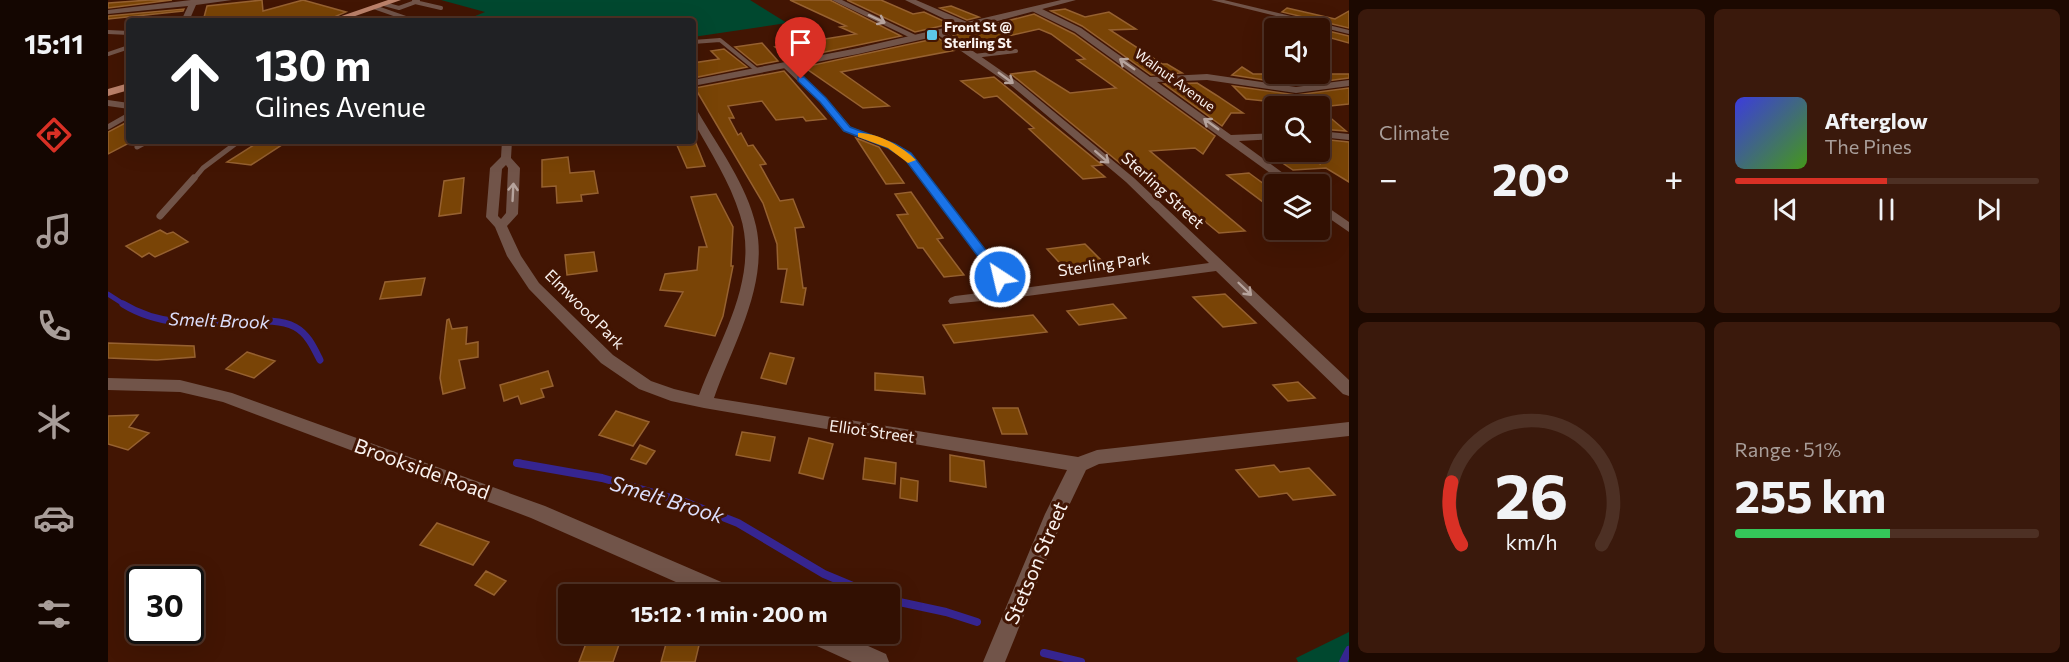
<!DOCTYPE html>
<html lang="en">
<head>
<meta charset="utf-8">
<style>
  :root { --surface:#321002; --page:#3a190c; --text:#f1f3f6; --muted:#a89d99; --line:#4d3024; --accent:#d93025 }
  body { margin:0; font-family:Commissioner,sans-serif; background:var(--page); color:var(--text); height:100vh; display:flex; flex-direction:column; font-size:22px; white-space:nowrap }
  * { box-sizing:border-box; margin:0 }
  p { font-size:20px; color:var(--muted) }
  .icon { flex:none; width:33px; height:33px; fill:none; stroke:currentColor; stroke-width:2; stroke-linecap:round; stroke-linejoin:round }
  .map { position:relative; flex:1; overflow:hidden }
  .drawer { display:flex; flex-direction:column; gap:9px; padding:9px; background:#1c0901; width:720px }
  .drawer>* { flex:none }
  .top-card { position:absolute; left:18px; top:18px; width:570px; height:126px; border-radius:6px; box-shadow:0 6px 24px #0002,0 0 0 2px var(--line); background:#202124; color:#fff; overflow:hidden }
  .tools { position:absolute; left:1156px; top:18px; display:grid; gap:12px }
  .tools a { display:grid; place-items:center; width:66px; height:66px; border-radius:6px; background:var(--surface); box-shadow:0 6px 24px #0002,0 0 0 2px var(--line); font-size:30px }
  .speed { position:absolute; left:18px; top:566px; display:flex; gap:12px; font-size:30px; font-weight:700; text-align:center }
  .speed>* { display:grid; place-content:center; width:78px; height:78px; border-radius:50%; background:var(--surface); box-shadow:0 6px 24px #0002,0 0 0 2px var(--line); line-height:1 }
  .speed .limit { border:3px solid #111; border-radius:9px; background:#fff; color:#111 }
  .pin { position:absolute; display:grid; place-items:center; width:51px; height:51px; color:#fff; margin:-62px -26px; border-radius:50% 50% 50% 0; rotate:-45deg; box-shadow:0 0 6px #0007 }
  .pin .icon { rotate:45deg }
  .me { position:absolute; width:66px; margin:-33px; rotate:325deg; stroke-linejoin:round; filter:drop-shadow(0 0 4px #0008) }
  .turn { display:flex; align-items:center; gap:21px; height:126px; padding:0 30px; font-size:27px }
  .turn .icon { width:78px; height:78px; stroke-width:2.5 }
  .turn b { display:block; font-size:42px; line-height:51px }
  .big { font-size:45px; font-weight:700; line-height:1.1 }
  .drawer .tile { flex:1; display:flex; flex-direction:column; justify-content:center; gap:9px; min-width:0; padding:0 21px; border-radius:9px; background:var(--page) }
  .drawer .dial { align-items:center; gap:0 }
  .dial svg { height:156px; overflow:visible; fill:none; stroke:var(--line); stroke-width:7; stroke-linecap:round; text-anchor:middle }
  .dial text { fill:var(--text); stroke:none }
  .song { display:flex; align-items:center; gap:18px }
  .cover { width:72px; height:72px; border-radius:9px; background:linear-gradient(135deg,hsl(240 70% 55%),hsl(100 70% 35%)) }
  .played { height:6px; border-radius:3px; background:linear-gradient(90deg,var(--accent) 50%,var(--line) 50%) }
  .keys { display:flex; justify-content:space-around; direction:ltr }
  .heat { display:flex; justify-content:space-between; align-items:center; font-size:33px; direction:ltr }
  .charge { height:9px; border-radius:4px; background:linear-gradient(90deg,#34c759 51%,var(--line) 0) }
  .drawer .tiles { flex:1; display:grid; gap:9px; grid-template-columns:repeat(2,1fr) }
  .trip { position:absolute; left:450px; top:584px; width:342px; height:60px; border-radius:6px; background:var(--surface); box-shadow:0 6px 24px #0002,0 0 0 2px var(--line); font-weight:700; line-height:60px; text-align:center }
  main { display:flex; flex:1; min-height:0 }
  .menu { display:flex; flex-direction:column; width:108px; justify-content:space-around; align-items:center; background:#140601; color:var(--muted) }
  .menu .icon { width:42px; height:42px }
  .menu .current { color:var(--accent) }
  .menu b { font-size:27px; color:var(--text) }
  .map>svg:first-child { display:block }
  .green { fill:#00482f }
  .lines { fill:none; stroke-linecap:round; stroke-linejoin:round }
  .stream-far2 { stroke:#362590; stroke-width:5 }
  .stream-far1 { stroke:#362590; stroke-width:7 }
  .stream { stroke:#362590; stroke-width:8 }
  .building { fill:#794406; stroke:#966130; stroke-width:1.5 }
  .service-far2 { stroke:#715449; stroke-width:4 }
  .service-far1 { stroke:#715449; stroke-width:5 }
  .service { stroke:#715449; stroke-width:7 }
  .minor { fill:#715449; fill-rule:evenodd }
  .tertiary { fill:#715449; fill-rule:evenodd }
  .primary { fill:#bb816a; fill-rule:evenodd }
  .oneway { stroke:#b6a39c }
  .route { fill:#1a73e8; stroke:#114b97; stroke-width:1.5 }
  .slow { fill:#f59e0b }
  .poi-dot { fill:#5dc7e8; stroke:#421503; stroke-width:2 }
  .labels { text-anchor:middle; stroke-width:6; stroke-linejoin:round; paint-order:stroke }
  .far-poi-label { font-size:14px; font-weight:bold; fill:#faf2ef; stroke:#421503; text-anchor:start }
  .far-street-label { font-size:14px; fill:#faf2ef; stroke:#421503 }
  .street-label { font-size:16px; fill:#faf2ef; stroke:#421503 }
  .water-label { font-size:18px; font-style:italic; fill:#dcdefb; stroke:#421503 }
  .near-street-label { font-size:20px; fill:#faf2ef; stroke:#421503 }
  .near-water-label { font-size:21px; font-style:italic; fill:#dcdefb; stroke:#421503 }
</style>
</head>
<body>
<main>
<nav class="menu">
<b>15:11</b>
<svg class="icon current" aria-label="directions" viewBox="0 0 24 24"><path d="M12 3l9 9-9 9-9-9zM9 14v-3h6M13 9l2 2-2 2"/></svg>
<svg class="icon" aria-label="music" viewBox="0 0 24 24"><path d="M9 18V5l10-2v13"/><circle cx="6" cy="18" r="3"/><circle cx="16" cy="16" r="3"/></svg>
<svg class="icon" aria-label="phone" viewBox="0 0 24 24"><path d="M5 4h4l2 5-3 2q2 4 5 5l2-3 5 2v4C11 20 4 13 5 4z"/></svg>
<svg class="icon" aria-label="climate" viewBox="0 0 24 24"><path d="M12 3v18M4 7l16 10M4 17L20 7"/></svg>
<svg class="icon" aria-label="car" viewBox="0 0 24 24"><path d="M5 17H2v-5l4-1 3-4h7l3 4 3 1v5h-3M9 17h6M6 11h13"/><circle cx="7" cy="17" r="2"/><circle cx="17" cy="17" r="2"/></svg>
<svg class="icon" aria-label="filters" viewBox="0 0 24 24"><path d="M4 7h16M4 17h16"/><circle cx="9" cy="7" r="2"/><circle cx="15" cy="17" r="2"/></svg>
</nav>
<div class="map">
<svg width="1241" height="662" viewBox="0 0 1241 662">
  <rect width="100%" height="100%" fill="#421503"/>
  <path class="green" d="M333,0H642L679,23L585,37V21H355L377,12Z
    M1241,632V662H1190L1188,658Z"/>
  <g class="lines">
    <path class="stream-far2" d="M0,294L17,305"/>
    <path class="stream-far1" d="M15,304C52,327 94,324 137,322C153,321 172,319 187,327C200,334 206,348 212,360
      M409,463H412"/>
    <path class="stream" d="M409,463L494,478L577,502L630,523L716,574L764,594
      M782,600L838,612L869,622
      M936,653L973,662
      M1235,662L1241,650"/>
  </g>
  <path class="building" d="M41,0H64L0,8V3Z
    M154,0L155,11L195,0L238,12L217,21H143L139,17H133L131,21H95L99,6Z
    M682,0H722L793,36L684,59L667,47L748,34L732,27L738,26Z
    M739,0H773L805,14L816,12L842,24L807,32Z
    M843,6L871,17L859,20L832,8Z
    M1179,8L1227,19L1241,11V28L1174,12Z
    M76,9L75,11L0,19V16Z
    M957,9L977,17L1001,12L1028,29L1002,30L1054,64H1059L1074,73L1043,75L974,26L943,11Z
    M926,14L966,34L1107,136L1095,154L1087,148L1042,151L1137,231L1111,233L1026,163L1013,164L903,74L927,71L962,93L1008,88L969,60L977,59L943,34L931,29L892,38L903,45L870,49L845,35Z
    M1165,18L1209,28H1184L1159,22Z
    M1212,29L1241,36V43L1212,35Z
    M830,38L848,50L733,72L781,106L755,108L696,67Z
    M654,43L670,61L649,65L627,47Z
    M616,49L639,67L585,78V63L611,59L603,51Z
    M1134,67L1145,74H1241V78L1188,85L1124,75Z
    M676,71L718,119L698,121L695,117L668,120L654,101L620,106L626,118H621L630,135L633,133L640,146L645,145L658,164L652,165L672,201L685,199L696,227L687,228L695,288H698L695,305L673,302L679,269H670L669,244L655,203L587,88Z
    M886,77L994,165L984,166L997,177L975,179L921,129L926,128L889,96L876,98L853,81Z
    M1089,83L1108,95L1135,113H1123L1114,126L1056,84Z
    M1125,86L1188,95L1241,88V104L1212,107L1138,99Z
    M1212,109L1238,131L1212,129Z
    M21,121V143L0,154V132Z
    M748,138L771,147L796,183L778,184Z
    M1212,139L1241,142V182L1218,168L1185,170L1158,152H1192L1212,164Z
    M152,141H180L143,165L119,162Z
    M587,141L597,166L579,168L568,143Z
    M460,157L462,173L486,171L490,193L473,195L474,201L449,203L448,186L434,187V160Z
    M1141,173L1167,192V211L1119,175Z
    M356,178L353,213L331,216L336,181Z
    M803,192L835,238L829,239L856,275L836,277L815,248H810L789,215L800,214L787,194Z
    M608,194L625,227L623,266H625L615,316L607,336L557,326L575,292L552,290L557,274L589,270L591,247H599L583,197Z
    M52,230L59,234L65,232L80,242L47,257L41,253L34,257L18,246Z
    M977,244L997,264L958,270L939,249Z
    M486,252L489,271L459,275L457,255Z
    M317,278L313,295L272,299L277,282Z
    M1117,294L1148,323L1115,327L1085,297Z
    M1005,304L1018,318L971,325L959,311Z
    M925,315L939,332L846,343L835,325Z
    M341,319L344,329L359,327L358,344L370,342V357L351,360L357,388L335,394L332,378L339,320Z
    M0,343L86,346L87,357L49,360L0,358Z
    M139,352L167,361L146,378L118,369Z
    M662,353L686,358L678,384L653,378Z
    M440,371L445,386L433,389L436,397L413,404L410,396L396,401L392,385Z
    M767,373L815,377L817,394L767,390Z
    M1190,382L1207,398L1180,401L1165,385Z
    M885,408H910L919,434H894Z
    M508,411L541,422L525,446L491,435Z
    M30,415L21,427L41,433L20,450L0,444V416Z
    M634,432L667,437L662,461L628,455Z
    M701,438L725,444L715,479L691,473Z
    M532,445L547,451L538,464L523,459Z
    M842,455L876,461L878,487L842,481Z
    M757,458L788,463L787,484L755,479Z
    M1166,465L1172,472L1201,468L1227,495L1185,500L1179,493L1151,497L1128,470Z
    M793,478L810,481L809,501L792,498Z
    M329,523L381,542L365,565L312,545Z
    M378,571L398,581L386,595L367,585Z
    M482,633H515L505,662H471Z
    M561,633L593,637L587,662H553Z"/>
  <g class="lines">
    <path class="service-far2" d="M307,2L333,8
      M276,4L291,8L310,1L306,0
      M266,7L306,21
      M135,21H139
      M0,32L21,33
      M585,42L612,40L650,71
      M0,54L21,47
      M866,56L908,51"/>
    <path class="service-far1" d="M0,127L21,115
      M29,147L40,141
      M85,180L95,168L131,141"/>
    <path class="service" d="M52,216L86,178"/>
    <path class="minor" d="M83,0H124L88,5L81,21H73L80,6L0,14V10Z
      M724,0H734L814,38L807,40Z
      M1103,0H1116L1241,30V34Z
      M924,7H930L973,28L1042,77L1099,74L1188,87L1241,80V86L1188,93L1099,80L1049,82L1123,135L1167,133V139L1131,141L1190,184H1177L967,32L924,11Z
      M830,31H836L911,83L1026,178L1241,380V396L1235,394L1108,271L905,298L842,304L840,301L842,298L847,296L895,290L837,210L795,157L780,148L735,131L712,102L676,68V64H682L718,98L743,127L788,144L803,153L908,289L1101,263L1018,182L905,87L830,35Z
      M585,109L590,112C611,148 639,185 648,226C661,285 625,344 606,398L970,457L989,450L1241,422V436L991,464L978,470L957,514L897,662H875L937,514L959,470L596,408L563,401L531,389L493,363L421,289L399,256L387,227L378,217L382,168L393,157L394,141H404L403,158L412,168L410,214L399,226L413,256L431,283L505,355L543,381L566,389L591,395C612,339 652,277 632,215C622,182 602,151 585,121ZM398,165L400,168L398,213L393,219L390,216L394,169Z
      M1212,131L1241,134V140L1212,137Z
      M1212,202L1241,222V232L1212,212Z
      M0,378L72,380L124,393L437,506L625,587L629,594H595L423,518L115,402L72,392L0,390Z
      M695,633H731L778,654L781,662H744L698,641Z"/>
    <path class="tertiary" d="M797,0H808L859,22L953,0H968L860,29L750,54L585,86V80L750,48L849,25Z
      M0,100L21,103V109L0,106Z"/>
    <path class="primary" d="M280,0H293L233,21H219Z
      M21,83V90L0,96V89Z"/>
  </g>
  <defs><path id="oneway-shaft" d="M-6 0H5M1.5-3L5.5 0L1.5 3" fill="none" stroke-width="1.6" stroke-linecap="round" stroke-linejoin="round" transform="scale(1.5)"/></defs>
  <g class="oneway">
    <use href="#oneway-shaft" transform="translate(769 19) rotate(25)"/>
    <use href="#oneway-shaft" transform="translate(1019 64) rotate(-145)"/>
    <use href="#oneway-shaft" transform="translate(898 78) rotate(36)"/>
    <use href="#oneway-shaft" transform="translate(1103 124) rotate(-144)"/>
    <use href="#oneway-shaft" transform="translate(994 157) rotate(41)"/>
    <use href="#oneway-shaft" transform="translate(405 192) rotate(-87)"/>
    <use href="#oneway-shaft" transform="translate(1137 289) rotate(44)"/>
  </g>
  <path class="route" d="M690,77H696L718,98L742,127L787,144L803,153L896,274L898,277L896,279H887L796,158L780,148L736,131L712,102L690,81Z"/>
  <path class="slow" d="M750,133C769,132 795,147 808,160L800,163L780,148L750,137Z"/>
  <rect class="poi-dot" x="818" y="29" width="12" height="12" rx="3"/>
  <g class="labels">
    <g class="far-poi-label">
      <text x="836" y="32">Front St @<tspan x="836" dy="16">Sterling St</tspan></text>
    </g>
    <g class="far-street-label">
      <text transform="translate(1067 80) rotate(36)" y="5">Walnut Avenue</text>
    </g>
    <g class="street-label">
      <text transform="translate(1055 190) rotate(42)" y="6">Sterling Street</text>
      <text transform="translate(996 264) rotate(-8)" y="6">Sterling Park</text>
      <text transform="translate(477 309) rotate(45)" y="6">Elmwood Park</text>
      <text transform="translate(764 431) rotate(8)" y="6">Elliot Street</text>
    </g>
    <g class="water-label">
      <text transform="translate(111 321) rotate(2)" y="6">Smelt Brook</text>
    </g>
    <g class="near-street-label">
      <text transform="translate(314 469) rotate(20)" y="7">Brookside Road</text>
      <text transform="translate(928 563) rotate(-67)" y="7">Stetson Street</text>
    </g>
    <g class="near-water-label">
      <text transform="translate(559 500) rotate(17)" y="7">Smelt Brook</text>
    </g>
  </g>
</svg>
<div class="tools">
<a><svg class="icon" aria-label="sound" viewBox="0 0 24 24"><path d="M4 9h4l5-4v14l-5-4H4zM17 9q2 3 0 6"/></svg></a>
<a><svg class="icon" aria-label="search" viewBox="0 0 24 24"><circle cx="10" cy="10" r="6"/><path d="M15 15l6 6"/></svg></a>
<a><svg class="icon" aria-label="layers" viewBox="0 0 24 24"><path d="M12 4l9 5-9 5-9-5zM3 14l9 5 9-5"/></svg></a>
</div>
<div class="speed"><div class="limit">30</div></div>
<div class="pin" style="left:693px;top:79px;background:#d93025"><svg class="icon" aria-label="arrive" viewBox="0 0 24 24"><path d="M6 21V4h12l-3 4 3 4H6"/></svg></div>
<svg class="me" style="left:892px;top:277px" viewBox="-20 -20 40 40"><circle r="17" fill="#1a73e8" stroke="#fff" stroke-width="3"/><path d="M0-11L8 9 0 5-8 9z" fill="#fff"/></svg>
<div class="trip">15:12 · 1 min · 200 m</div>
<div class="top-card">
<div class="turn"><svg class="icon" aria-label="ahead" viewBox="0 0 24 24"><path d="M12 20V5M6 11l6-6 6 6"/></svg><div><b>130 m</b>Glines Avenue</div></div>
</div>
</div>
<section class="drawer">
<div class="tiles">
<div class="tile"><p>Climate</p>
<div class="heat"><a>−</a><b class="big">20°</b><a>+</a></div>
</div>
<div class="tile">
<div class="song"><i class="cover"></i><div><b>Afterglow</b><p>The Pines</p></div></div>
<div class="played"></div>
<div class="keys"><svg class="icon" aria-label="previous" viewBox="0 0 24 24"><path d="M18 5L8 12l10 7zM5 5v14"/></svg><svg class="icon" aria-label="pause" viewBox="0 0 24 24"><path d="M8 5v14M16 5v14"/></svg><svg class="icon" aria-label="next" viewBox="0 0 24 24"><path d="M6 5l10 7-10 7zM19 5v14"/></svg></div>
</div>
<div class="tile dial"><svg viewBox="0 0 100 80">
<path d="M14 69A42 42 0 1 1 86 69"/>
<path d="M14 69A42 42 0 0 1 9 37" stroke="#d93025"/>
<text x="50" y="56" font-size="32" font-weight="700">26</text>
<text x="50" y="72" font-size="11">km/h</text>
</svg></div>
<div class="tile"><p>Range · 51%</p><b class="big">255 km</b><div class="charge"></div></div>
</div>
</section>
</main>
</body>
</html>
